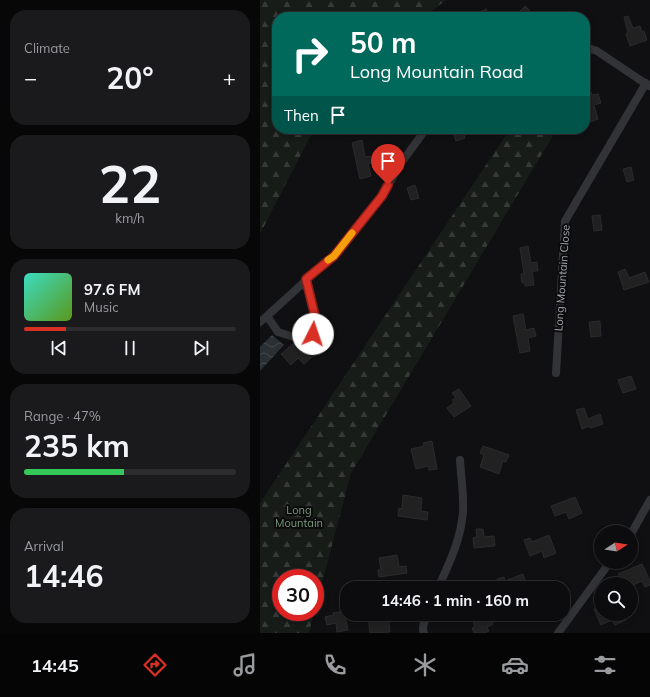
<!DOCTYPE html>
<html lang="en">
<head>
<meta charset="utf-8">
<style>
  :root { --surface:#0c0c0e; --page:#1a1a1c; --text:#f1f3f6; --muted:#9a9b9e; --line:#2c2c2e; --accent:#d93025 }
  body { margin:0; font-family:Mulish,sans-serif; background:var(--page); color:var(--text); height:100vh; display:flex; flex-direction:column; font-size:15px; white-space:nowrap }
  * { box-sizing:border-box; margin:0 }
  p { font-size:13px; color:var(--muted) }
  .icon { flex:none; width:22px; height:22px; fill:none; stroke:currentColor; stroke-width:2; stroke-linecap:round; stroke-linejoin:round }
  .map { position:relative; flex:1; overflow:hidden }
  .sheet { display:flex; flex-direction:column; gap:10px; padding:10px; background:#070708; width:260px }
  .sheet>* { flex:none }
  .hud { position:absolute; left:12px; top:12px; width:318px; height:122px; border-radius:16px; box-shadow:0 2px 6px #0003,0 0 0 1px var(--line); background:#00695c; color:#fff; overflow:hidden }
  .needle { width:26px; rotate:78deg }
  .controls { position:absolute; left:334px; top:525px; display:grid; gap:8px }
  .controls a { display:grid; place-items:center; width:44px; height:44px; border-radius:50%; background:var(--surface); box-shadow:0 2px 6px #0003,0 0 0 1px var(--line); font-size:20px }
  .speed { position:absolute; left:12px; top:569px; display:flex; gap:8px; font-size:20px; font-weight:700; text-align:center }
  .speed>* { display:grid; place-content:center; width:52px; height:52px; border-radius:50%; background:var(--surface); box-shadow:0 2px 6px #0003,0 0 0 1px var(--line); line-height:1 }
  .speed .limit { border:6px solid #d22; background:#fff; color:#111 }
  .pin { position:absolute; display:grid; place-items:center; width:34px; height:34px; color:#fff; margin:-41px -17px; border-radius:50% 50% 50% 0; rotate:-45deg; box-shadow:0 0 4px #0007 }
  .pin .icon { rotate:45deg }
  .me { position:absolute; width:44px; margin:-22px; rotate:4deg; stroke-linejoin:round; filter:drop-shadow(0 0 3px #0008) }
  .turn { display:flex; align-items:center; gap:14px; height:84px; padding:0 12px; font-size:18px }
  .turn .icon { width:52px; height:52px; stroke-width:2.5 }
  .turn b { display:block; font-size:28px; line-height:34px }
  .then { display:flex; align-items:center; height:38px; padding:0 12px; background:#0003; gap:8px; font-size:15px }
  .big { font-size:30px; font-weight:700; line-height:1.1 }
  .sheet .widget { flex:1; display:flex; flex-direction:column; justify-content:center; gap:6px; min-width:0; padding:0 14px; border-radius:16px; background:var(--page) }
  .sheet .dial { align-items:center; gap:0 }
  .dial b { font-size:52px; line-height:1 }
  .song { display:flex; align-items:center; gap:12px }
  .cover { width:48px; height:48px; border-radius:6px; background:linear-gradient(135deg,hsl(170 70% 55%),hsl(90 70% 35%)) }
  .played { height:4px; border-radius:2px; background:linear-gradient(90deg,var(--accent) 20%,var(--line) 20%) }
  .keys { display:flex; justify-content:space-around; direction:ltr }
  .heat { display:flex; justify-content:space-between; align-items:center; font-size:22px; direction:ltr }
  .charge { height:6px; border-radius:3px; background:linear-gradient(90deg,#34c759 47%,var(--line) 0) }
  .trip { position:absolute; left:80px; top:581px; width:230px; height:40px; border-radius:16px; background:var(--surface); box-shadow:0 2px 6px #0003,0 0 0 1px var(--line); font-weight:700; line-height:40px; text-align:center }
  .tabs { display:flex; height:64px; justify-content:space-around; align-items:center; background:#050506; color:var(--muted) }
  .tabs .icon { width:28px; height:28px }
  .tabs .active { color:var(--accent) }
  .tabs b { font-size:18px; color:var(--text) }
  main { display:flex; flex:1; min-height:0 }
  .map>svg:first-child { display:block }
  .forest { fill:url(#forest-firs) }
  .water { fill:url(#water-waves) }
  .building { fill:#212122; stroke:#2b2b2d }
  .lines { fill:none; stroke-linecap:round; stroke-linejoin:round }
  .minor { stroke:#323336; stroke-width:8 }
  .route-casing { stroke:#8d1f18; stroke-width:10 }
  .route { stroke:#d93025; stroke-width:7 }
  .slow { stroke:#f59e0b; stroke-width:7 }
  .labels { text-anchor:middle; stroke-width:4; stroke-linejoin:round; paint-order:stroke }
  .street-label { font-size:11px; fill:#a3a8b1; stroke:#0b0b0c }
  .park-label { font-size:11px; fill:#7c9a7e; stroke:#0b0b0c }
</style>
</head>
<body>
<main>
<section class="sheet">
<div class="widget"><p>Climate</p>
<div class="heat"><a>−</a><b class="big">20°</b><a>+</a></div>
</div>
<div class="widget dial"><b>22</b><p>km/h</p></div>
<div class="widget">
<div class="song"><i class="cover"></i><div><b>97.6 FM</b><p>Music</p></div></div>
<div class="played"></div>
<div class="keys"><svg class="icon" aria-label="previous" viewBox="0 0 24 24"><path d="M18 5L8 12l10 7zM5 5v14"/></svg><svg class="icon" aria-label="pause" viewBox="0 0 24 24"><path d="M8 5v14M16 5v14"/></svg><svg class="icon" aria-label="next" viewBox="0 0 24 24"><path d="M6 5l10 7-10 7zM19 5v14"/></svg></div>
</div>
<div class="widget"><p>Range · 47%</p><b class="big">235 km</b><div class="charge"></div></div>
<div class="widget"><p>Arrival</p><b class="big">14:46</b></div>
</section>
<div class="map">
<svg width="390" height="633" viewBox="0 0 390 633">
  <defs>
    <pattern id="forest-firs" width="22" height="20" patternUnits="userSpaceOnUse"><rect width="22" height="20" fill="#171c18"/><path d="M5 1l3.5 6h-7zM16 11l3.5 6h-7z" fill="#363a37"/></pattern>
    <pattern id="water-waves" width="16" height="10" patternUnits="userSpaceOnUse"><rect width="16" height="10" fill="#292f33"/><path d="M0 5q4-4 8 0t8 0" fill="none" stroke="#454a4e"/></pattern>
  </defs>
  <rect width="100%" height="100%" fill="#101012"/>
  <path class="forest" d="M0,0H186L164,17H17V129H54L0,234Z
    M250,129H297L91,473L55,610V578H21V612H54L49,633H0V503Z"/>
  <path class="water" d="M12,335L24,345L0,371V347Z"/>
  <path class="building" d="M265,6L272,13L268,17H254Z
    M226,9L229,17H208Z
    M368,16L373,28L380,26L382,32L384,31L387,40L370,46L366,34L368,33L364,17Z
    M325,77H326L332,95L338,94L341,103L334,105L338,119L330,122L325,106Z
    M192,129H202L205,138L196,141Z
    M102,140L105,157L112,156L113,162L108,164L111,176L100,179L92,143Z
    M371,167L374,180L367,182L363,169Z
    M155,185L159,198L151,200L147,188Z
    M340,215L342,230L334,231L332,216Z
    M268,246L271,263L277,262L278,271H272L274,285L265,286V283H262L261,274H264L260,248Z
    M365,269L369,278L385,272L389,282L364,290L358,272Z
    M263,314L266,330L274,328L276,336L268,338L270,351L260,353L253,316Z
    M340,321L341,336L331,337L329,322Z
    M62,330L66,335L64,337L69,342L44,364L38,358L31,365L21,354L34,343L42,346L48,345L49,341V338L43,335L48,331V336L53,338L57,336L59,333Z
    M371,376L376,389L363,393L358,380Z
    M199,389L211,406L194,417L187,408L194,403L192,400L196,398L192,393Z
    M324,408L328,419L340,414L343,424L330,428L329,426L322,429L316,410Z
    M172,441L177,469L169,470L168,466L156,469L151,449L164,446L163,443Z
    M223,446L249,455L246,462L243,461L239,474L220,467L224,455L220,453Z
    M143,495L162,498L161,511L168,512L167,520L138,516L139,508L142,509Z
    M315,497L322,513L309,519L306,512L295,516L291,506Z
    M216,529H223L224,537L234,536L235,546L214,548L213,538L217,537Z
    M289,535L296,553L284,558L282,551L270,556L264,540L270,538L272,542Z
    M137,555L139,567L146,566L147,573L119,577L118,570L121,569L119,558Z
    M382,564L390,581V585L385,587L382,581L371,586V584H363L358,574Z
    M263,574L268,588H240L237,579L244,577L245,581Z
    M341,606V614H344L345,616L349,614H364L363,615L366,620L355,625L352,620L341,625L334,609Z
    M84,611L88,630L77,632L76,623L67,625L65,617L74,615L73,613Z
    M108,614H128L130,632L110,633Z
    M210,614H229L233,624L227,627L229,631L225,633H214L212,628L215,627Z"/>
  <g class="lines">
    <path class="minor" d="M193,17V16
      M325,47L337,51L389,86
      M47,279L54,312L53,333
      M0,322L7,316
      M44,341L37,338L18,332L7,316L74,255L122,196L141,163L166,129
      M296,373L305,221L386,83
      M371,534L390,500
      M178,588C189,564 201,539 203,512C204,495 201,477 200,460
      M164,633C161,627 165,620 168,614
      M298,633L350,562"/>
  </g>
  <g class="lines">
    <defs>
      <path id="route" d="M53,334L54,312L46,279L74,256L122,196L128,185"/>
    </defs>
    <use href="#route" class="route-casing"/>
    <use href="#route" class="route"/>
    <path class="slow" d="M68,260L74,256L92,233"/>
  </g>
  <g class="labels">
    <g class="street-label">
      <text transform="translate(302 278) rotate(-86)" y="4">Long Mountain Close</text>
    </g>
    <g class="park-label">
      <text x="39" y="514">Long<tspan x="39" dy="13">Mountain</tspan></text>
    </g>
  </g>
</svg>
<div class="controls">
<a><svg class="needle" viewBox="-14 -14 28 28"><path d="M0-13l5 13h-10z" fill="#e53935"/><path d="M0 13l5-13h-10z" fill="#9a9b9e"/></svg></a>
<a><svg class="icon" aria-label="search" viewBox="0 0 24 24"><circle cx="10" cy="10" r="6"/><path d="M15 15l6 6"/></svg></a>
</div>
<div class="speed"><div class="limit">30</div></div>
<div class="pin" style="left:128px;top:185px;background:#d93025"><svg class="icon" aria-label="arrive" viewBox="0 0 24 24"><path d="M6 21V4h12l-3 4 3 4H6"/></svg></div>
<svg class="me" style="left:53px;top:334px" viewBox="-20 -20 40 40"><circle r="19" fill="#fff"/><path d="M0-13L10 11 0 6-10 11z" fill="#d93025"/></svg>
<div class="trip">14:46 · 1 min · 160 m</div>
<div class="hud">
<div class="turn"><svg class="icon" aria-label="right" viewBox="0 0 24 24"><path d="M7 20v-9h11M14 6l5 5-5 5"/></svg><div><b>50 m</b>Long Mountain Road</div></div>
<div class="then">Then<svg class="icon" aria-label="arrive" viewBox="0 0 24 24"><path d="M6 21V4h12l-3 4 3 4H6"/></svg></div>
</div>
</div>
</main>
<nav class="tabs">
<b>14:45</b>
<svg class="icon active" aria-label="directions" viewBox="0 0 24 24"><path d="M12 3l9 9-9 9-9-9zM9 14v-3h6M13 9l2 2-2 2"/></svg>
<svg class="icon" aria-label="music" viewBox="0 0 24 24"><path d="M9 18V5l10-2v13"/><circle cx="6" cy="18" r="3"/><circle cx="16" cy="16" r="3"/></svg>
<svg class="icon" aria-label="phone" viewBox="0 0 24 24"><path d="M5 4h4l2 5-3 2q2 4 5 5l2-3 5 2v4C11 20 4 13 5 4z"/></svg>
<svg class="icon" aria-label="climate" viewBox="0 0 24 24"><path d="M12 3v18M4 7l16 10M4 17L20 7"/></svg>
<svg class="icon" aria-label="car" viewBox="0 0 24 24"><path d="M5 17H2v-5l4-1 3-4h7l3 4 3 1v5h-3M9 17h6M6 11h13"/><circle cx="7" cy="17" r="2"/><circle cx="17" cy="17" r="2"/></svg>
<svg class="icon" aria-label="filters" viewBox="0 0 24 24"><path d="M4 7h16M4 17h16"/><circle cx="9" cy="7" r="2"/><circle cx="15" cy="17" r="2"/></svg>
</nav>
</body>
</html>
